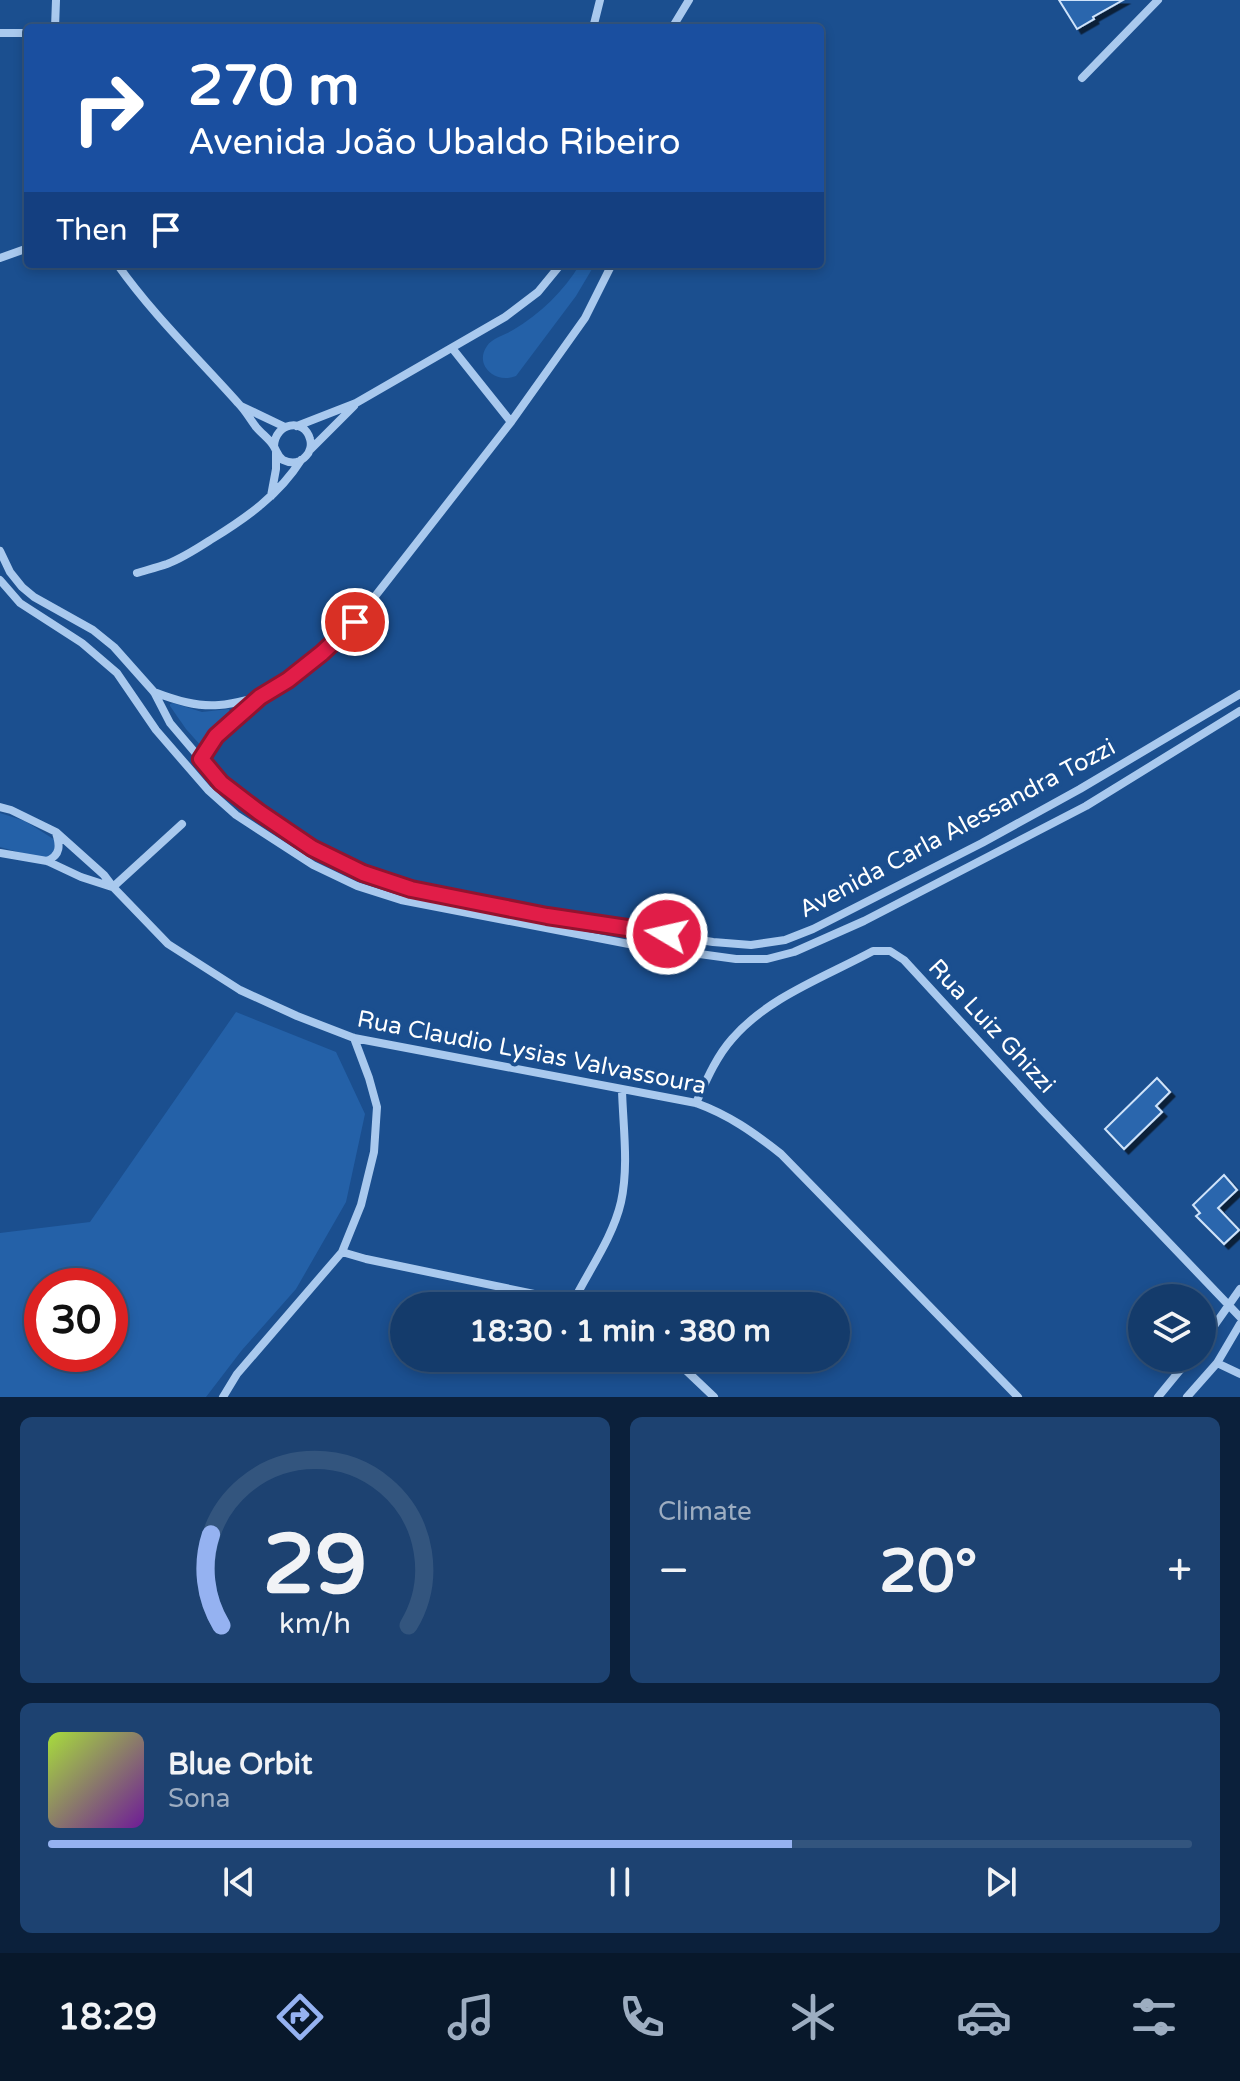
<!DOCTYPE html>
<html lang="en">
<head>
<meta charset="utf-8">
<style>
  :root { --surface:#143b6b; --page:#1d4271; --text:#f1f3f6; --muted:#9dadc1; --line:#33557e; --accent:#95b2f1 }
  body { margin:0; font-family:"Varela Round",sans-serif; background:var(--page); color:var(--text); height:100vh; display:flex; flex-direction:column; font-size:30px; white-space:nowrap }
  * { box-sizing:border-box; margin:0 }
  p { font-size:26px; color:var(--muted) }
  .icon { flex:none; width:44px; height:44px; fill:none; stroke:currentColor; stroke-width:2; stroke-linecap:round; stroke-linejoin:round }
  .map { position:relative; height:1397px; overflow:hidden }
  .panel { display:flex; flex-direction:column; gap:20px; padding:20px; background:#0b203b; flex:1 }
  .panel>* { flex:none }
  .banner { position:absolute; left:24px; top:24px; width:800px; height:244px; border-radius:8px; box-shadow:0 4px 12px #0003,0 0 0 2px var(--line); background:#1a4fa0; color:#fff; overflow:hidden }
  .buttons { position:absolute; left:1128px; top:1284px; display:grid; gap:16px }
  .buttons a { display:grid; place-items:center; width:88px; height:88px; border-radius:50%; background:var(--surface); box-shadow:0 4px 12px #0003,0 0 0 2px var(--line); font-size:40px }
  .speed { position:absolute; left:24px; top:1268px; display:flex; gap:16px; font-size:40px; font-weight:700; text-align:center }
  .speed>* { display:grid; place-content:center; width:104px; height:104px; border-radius:50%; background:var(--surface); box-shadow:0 4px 12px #0003,0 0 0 2px var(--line); line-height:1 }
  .speed .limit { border:12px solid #d22; background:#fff; color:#111 }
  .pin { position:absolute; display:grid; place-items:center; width:68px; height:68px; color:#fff; margin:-34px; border:4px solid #fff; border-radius:50%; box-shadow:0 2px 8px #0007 }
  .me { position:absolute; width:88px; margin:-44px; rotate:279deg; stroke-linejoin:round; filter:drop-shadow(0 0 6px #0008) }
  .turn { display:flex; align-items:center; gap:28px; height:168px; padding:0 32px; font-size:36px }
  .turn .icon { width:104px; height:104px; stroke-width:2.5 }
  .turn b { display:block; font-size:56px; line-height:68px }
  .then { display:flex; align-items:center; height:76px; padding:0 32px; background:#0003; gap:16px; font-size:30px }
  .big { font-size:60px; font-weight:800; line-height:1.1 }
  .panel .tile { flex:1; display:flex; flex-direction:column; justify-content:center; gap:12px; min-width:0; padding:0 28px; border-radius:12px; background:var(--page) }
  .panel .dial { align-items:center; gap:0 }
  .dial svg { height:208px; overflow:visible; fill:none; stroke:var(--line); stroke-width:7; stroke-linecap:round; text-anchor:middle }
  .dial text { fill:var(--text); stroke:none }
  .song { display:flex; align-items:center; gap:24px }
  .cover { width:96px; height:96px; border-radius:12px; background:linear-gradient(135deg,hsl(80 70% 55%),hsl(280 70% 35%)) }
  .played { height:8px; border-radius:4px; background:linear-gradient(90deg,var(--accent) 65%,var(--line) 65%) }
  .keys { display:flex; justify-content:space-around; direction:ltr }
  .heat { display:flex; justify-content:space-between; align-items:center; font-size:44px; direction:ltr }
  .panel .tiles { flex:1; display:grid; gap:20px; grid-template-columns:1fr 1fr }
  .tile:last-child { grid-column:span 2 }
  .trip { position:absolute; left:390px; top:1292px; width:460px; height:80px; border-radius:40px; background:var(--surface); box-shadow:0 4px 12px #0003,0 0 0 2px var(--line); font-weight:800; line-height:80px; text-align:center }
  .tab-bar { display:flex; height:128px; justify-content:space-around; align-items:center; background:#08182b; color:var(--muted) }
  .tab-bar .icon { width:56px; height:56px }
  .tab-bar .selected { color:var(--accent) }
  .tab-bar b { font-size:36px; color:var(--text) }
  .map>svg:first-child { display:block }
  .green { fill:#2461a8; fill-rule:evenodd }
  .building { fill:#2a66ad; stroke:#cfe3fa; stroke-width:2; filter:url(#shadow) }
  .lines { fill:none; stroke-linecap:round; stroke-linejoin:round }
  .minor { stroke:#a9c9ee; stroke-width:8 }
  .route-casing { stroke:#92132f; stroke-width:20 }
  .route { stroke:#e11d48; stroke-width:14 }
  .labels { text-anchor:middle; stroke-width:8; stroke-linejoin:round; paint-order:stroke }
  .street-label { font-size:24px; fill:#fff; stroke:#1b4f8f }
</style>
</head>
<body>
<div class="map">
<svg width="1240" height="1397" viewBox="0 0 1240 1397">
  <defs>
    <filter id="shadow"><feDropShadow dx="4.5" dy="4.5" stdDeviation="0" flood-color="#0009"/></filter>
  </defs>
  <rect width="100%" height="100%" fill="#1b4f8f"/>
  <path class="green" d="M580,264H595L576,296L516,376C508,379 499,379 492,374C482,367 480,356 487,346C492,338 505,335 513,330C540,314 564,291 580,264Z
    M173,703L202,712L229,709L230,713L214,726L202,747L186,729L170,706V704Z
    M0,813L25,821L55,840L57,845L53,856L44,859L0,847Z
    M236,1012L336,1052L365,1114L346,1202L296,1289L242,1350L206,1397H0V1233L90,1222ZM42,1286H110V1354H42Z"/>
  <path class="building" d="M1059,0H1123L1093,17L1094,19L1077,29Z
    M1157,1078L1170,1092L1156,1106L1162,1112L1124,1149L1105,1129Z
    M1224,1175L1237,1190L1218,1208L1239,1230L1224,1244L1196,1216L1200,1213L1193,1205Z"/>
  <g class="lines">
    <path class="minor" d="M55,28L56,0
      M593,28L600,0
      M672,28L689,0
      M0,33H28
      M1082,78L1158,0
      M0,258L28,248
      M117,264C153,315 197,357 238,403C245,410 250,419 256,427C261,433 269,439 273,445C277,451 277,456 283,460C291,464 300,463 306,456C310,452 312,445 310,439C304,417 275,423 274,446
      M452,348L511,422
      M241,406L285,427
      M297,426L356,403L505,317L538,292L561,264
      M310,450L354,406
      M271,496L276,469V452
      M0,551L10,572L22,587L34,597L93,630L114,647L154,692L170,723L221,783L312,848L363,873L411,889L547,916L713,942L751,945L785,940L813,929L982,843L1080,789L1240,694
      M137,573C147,570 158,567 167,564C183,558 198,548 212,539C246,518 279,495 301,460
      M0,580L20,603L82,643L117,673L156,730L208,790L236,815L313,865L357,886L401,900L634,945L736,959H767L794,952L864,921L1086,806L1240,711
      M154,692C175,700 197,707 219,705C232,704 246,700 259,697
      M201,759L216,736L234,720L260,697L288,680L322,653L355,622L511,422L585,318L612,264
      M0,807L11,810L56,832L104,875L113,887L168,944L240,990L297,1016L354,1038L696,1103C729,1115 753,1132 781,1154L1018,1397
      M0,853L47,861L81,877L112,887
      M47,861C61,855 60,845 56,833
      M113,887L182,824
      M696,1103C706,1081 716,1057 732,1039C768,997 825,977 873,951H890L904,960L1042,1110L1240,1317
      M342,1252L366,1259L573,1302L581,1306
      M573,1302C589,1270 613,1237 621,1202C629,1166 623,1126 622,1090
      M1202,1343L1240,1289
      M673,1358L714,1397
      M1217,1363L1240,1374
      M223,1397L237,1374L342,1252L361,1205L374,1152L377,1107L369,1078L354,1038
      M1158,1397L1190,1358
      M1187,1397L1217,1363L1240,1324"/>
  </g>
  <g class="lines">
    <defs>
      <path id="route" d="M355,622L322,653L288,680L260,697L234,720L216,736L201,759L221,783L259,812L312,848L363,873L411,889L471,901L547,916L667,934"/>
    </defs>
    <use href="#route" class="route-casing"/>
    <use href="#route" class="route"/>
  </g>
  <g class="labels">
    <g class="street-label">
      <text transform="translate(957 828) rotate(-28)" y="8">Avenida Carla Alessandra Tozzi</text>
      <text transform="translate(992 1026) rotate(47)" y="8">Rua Luiz Ghizzi</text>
      <text transform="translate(532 1052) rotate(11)" y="8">Rua Claudio Lysias Valvassoura</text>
    </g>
  </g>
</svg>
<div class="buttons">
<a><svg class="icon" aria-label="layers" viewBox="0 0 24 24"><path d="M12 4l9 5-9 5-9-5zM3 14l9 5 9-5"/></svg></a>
</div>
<div class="speed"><div class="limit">30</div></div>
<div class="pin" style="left:355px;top:622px;background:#d93025"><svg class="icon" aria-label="arrive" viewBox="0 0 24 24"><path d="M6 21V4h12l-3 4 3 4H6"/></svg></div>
<svg class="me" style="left:667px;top:934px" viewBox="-20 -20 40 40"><circle r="17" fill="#e11d48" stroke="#fff" stroke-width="3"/><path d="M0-11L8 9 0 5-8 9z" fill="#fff"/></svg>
<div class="trip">18:30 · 1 min · 380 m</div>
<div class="banner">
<div class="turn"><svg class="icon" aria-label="right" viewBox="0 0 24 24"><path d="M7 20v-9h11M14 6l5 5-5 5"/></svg><div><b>270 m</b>Avenida João Ubaldo Ribeiro</div></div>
<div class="then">Then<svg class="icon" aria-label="arrive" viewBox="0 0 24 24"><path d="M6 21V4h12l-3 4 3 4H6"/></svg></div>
</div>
</div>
<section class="panel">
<div class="tiles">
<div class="tile dial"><svg viewBox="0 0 100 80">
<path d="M14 69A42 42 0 1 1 86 69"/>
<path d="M14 69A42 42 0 0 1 10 34" stroke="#95b2f1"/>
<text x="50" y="56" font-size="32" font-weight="700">29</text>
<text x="50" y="72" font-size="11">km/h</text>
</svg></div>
<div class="tile"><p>Climate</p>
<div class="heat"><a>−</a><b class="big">20°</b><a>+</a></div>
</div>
<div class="tile">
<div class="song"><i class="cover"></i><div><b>Blue Orbit</b><p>Sona</p></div></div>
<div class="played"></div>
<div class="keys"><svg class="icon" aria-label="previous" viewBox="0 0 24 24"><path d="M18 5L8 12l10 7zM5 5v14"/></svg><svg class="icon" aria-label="pause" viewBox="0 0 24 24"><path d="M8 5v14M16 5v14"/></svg><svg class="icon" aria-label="next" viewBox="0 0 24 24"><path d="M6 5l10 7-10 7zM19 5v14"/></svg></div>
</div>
</div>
</section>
<nav class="tab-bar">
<b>18:29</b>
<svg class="icon selected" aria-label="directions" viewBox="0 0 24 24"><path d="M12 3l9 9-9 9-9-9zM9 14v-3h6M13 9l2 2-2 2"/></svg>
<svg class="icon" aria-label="music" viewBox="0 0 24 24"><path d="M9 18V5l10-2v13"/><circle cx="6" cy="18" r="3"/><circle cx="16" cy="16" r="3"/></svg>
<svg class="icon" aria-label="phone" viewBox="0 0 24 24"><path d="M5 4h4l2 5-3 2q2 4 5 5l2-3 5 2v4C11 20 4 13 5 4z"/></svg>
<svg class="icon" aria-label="climate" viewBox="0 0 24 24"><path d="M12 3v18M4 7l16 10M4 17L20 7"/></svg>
<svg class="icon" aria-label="car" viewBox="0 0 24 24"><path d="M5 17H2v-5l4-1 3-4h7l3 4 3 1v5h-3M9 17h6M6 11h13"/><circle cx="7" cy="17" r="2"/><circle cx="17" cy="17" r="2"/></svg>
<svg class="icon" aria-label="filters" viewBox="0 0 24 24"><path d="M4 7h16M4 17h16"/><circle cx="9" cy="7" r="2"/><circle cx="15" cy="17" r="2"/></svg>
</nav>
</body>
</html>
